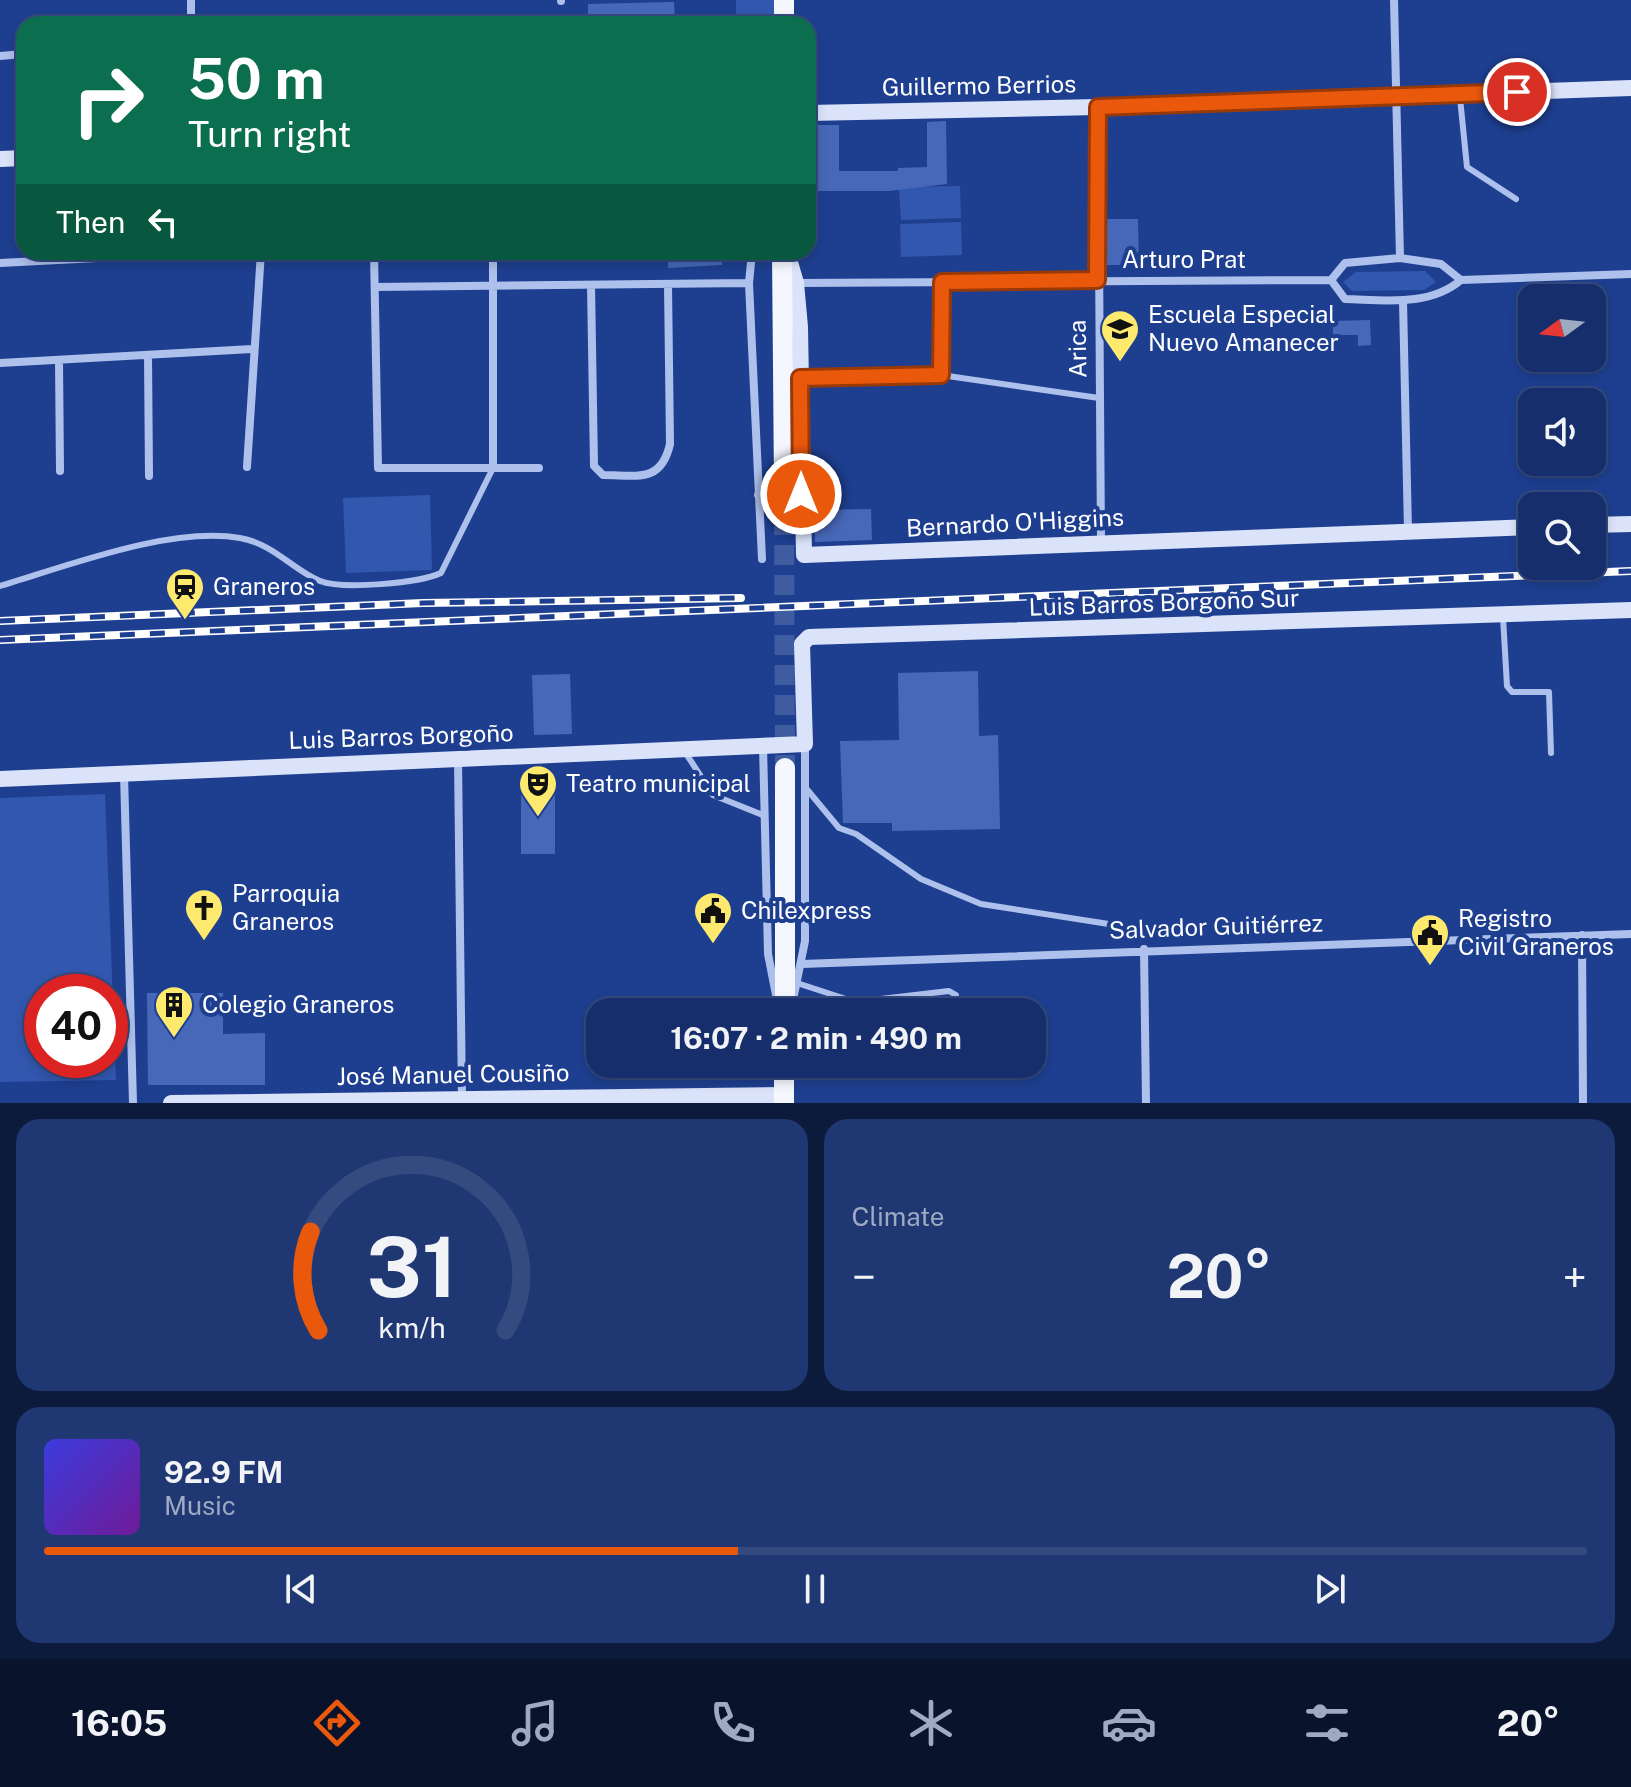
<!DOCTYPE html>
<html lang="en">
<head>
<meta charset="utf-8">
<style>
  :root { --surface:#162f6c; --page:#1f3772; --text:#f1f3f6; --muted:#9ea9c2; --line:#354a7f; --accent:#ea580c }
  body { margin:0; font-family:"Public Sans",sans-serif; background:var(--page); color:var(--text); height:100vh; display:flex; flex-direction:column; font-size:30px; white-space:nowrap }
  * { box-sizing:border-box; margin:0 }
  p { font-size:26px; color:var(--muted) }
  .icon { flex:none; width:44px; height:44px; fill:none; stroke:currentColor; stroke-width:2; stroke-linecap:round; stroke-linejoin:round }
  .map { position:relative; height:1103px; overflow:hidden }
  .panel { display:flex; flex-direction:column; gap:16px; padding:16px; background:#0c1a3b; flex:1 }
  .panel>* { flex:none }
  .hud { position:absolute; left:16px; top:16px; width:800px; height:244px; border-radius:24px; box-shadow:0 4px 12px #0003,0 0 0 2px var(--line); background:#0b6e4f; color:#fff; overflow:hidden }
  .needle { width:52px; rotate:255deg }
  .controls { position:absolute; left:1518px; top:284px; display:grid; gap:16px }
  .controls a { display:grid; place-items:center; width:88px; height:88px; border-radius:16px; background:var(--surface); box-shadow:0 4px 12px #0003,0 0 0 2px var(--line); font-size:40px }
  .speed { position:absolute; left:24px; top:974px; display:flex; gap:16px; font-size:40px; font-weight:700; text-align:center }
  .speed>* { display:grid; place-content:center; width:104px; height:104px; border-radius:50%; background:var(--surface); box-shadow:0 4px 12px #0003,0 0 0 2px var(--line); line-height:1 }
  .speed .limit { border:12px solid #d22; background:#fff; color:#111 }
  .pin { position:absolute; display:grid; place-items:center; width:68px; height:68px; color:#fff; margin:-34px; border:4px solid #fff; border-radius:50%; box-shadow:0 2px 8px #0007 }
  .me { position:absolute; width:88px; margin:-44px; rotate:0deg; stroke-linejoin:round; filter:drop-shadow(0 0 6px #0008) }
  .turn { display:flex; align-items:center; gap:28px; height:168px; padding:0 40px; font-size:36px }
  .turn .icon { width:104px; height:104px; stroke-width:2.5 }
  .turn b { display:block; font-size:56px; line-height:68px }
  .then { display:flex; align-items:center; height:76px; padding:0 40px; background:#0003; gap:16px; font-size:30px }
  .big { font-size:60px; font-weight:700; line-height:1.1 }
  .panel .widget { flex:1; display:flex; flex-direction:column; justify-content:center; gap:12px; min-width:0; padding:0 28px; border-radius:24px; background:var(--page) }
  .panel .dial { align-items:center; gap:0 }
  .dial svg { height:208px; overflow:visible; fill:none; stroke:var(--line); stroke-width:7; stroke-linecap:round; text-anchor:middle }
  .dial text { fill:var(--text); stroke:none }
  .song { display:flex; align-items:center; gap:24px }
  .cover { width:96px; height:96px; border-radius:12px; background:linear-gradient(135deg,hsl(240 70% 55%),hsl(280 70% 35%)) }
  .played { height:8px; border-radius:4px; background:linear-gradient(90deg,var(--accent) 45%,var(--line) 45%) }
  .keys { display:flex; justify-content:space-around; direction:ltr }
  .heat { display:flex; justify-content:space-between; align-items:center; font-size:44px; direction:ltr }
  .panel .tiles { flex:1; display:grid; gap:16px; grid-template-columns:1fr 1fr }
  .widget:last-child { grid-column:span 2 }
  .trip { position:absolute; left:586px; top:998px; width:460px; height:80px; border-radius:24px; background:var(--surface); box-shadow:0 4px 12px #0003,0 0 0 2px var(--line); font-weight:700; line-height:80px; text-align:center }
  .tabs { display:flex; height:128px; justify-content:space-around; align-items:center; background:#09132b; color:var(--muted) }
  .tabs .icon { width:56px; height:56px }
  .tabs .on { color:var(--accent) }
  .tabs b { font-size:36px; color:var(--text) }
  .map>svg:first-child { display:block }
  .green { fill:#3257ae; fill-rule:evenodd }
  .building { fill:#4768b8 }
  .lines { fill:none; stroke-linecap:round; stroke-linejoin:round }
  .primary-tunnel { stroke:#405ca1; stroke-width:20; stroke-dasharray:20 10; stroke-linecap:butt }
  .lane { stroke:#aec1ed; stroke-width:6 }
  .street { stroke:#aec1ed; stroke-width:8 }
  .secondary { stroke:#dbe3fa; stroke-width:16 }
  .primary { stroke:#f5f7ff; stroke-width:20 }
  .rail-casing { stroke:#fff; stroke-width:8 }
  .rail { stroke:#1e3f90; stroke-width:5; stroke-dasharray:15; stroke-linecap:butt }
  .route-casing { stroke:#983908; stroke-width:20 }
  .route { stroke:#ea580c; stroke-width:14 }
  .labels { text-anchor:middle; stroke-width:8; stroke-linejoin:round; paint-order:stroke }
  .street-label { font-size:24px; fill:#fff; stroke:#1e3f90 }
  .poi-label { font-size:24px; fill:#fff; stroke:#1e3f90; text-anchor:start }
</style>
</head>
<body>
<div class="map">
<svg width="1631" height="1103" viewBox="0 0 1631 1103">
  <rect width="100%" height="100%" fill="#1e3f90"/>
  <path class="green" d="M736,0H776V24H736Z
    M960,186L961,218L901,220L899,187Z
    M961,222L962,255L901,257L900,224Z
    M1425,271L1436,282L1424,290L1352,291L1343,282L1356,272Z
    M430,495L432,570L346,573L343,498Z
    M105,794L116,1080L0,1082V798ZM110,992V1060H42V992Z"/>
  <path class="building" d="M674,2L675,24H588V4Z
    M946,121L947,184L889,191H809V125H839V171H898V168L927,167V122Z
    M1106,219H1138L1139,265H1106Z
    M668,252H722V265L668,268Z
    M1370,320L1371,345L1358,346V335H1333V321Z
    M871,509L872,540L815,542L814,510Z
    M978,671L979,736L998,735L1000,829L892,831V823H843L840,741L899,740L898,673Z
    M570,674L572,734L534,735L532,675Z
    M521,781H555V854H521Z
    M147,993H223V1034L265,1033V1085H148Z"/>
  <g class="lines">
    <path class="primary-tunnel" d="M784,485L785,768"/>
    <path class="lane" d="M1460,98L1467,167L1516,199
      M941,375L942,282
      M800,378L941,375L1099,398
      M0,586C67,566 171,526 240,538C274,544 293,570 320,581C343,590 419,583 441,573L493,468
      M1503,617L1507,686L1512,692H1549L1551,753
      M685,752L713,795L765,816
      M805,787L839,828L856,834L921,879L981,904L1115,925
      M797,983L855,1002L949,991L956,995V1012
      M854,1064V1072L859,1076L953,1071L958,1064"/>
    <path class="street" d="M191,0V24
      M561,0V1
      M1394,0L1400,258
      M21,54L24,114
      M0,56L23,54
      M1098,107L1101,543
      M374,252L378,468H539
      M493,252V468
      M752,252L749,283L762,559
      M0,263L214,252
      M1331,280L1345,299C1385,300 1429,307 1461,280L1631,274
      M1331,280L1345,263L1400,258L1441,264L1461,280
      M796,283L1331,280
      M591,285L594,466L603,475C636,475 661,484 670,444L668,284
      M375,287L749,283
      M1403,301L1408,531
      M148,355L149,476
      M59,360L60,471
      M0,363L252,349
      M247,467L261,252
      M758,495L801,494
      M763,746L768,954L777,1000
      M458,759L462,1102
      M124,774L133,1103
      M1582,935L1583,1103
      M1144,949L1146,1103
      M802,964L1631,934
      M793,1000L805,941V744"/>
    <path class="secondary" d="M808,113L1098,107L1631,88
      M0,159L24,158
      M787,252L796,283L800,327L804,555L1532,527
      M1592,525L1631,524
      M0,779L805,744L802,644L809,637L1631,610
      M171,1103L783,1095"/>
    <path class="primary" d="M784,0V24
      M782,252L784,485
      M785,1012V768
      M784,1064V1103"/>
    <defs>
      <path id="rail" d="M0,621L423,603L741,598
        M0,640L1631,571"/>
    </defs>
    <use href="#rail" class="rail-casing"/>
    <use href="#rail" class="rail"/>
  </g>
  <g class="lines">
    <defs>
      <path id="route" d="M801,494L800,378L941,375L942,282L1097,280L1098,107L1517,92"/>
    </defs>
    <use href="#route" class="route-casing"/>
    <use href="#route" class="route"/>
  </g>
  <defs>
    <symbol id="school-pin" viewBox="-11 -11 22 30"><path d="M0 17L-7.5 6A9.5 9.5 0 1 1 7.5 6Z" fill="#fce96e" stroke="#1e3f90"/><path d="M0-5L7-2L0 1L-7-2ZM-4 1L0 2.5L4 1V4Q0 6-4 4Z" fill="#111"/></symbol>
    <symbol id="station-pin" viewBox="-11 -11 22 30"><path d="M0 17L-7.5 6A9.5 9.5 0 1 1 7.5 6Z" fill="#fce96e" stroke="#1e3f90"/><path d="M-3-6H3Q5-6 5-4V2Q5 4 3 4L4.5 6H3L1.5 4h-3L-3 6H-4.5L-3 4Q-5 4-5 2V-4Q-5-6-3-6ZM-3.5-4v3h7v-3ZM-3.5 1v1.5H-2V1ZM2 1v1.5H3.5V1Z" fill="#111"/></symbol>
    <symbol id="theatre-pin" viewBox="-11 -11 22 30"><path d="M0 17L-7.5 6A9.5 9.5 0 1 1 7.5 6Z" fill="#fce96e" stroke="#1e3f90"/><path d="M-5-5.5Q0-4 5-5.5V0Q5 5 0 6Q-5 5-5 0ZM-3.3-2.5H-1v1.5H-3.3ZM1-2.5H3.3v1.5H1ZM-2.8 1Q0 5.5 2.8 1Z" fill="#111"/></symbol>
    <symbol id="church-pin" viewBox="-11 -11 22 30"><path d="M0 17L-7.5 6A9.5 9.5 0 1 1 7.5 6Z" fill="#fce96e" stroke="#1e3f90"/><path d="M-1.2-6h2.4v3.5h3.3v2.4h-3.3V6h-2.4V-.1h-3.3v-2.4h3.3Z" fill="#111"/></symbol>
    <symbol id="civic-pin" viewBox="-11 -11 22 30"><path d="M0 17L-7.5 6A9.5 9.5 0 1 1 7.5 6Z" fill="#fce96e" stroke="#1e3f90"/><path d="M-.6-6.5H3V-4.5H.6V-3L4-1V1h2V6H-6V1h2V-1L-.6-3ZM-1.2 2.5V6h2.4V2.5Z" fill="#111"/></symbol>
    <symbol id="building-pin" viewBox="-11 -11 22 30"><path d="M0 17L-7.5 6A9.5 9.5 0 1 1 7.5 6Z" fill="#fce96e" stroke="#1e3f90"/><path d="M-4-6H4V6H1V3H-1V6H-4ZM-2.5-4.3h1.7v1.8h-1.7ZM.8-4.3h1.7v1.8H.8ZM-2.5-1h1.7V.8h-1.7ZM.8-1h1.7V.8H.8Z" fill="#111"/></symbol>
  </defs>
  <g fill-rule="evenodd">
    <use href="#school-pin" x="1098" y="307" width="44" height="60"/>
    <use href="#station-pin" x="163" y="565" width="44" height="60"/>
    <use href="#theatre-pin" x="516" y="762" width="44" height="60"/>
    <use href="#church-pin" x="182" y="886" width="44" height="60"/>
    <use href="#civic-pin" x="691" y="889" width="44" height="60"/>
    <use href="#civic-pin" x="1408" y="911" width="44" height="60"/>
    <use href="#building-pin" x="152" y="983" width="44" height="60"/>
  </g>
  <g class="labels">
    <g class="street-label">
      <text transform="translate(979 86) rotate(-1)" y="8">Guillermo Berrios</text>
      <text x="1184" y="268">Arturo Prat</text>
      <text transform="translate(1078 349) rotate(-91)" y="8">Arica</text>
      <text transform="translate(1015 523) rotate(-3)" y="8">Bernardo O'Higgins</text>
      <text transform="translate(1164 603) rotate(-2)" y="8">Luis Barros Borgoño Sur</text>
      <text transform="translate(401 737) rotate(-2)" y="8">Luis Barros Borgoño</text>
      <text transform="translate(1216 927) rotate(-2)" y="8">Salvador Guitiérrez</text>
      <text transform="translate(453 1075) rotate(-1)" y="8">José Manuel Cousiño</text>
    </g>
    <g class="poi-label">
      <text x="1148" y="323">Escuela Especial<tspan x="1148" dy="28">Nuevo Amanecer</tspan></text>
      <text x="213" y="595">Graneros</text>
      <text x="566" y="792">Teatro municipal</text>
      <text x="232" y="902">Parroquia<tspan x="232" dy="28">Graneros</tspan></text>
      <text x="741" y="919">Chilexpress</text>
      <text x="1458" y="927">Registro<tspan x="1458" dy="28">Civil Graneros</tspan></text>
      <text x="202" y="1013">Colegio Graneros</text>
    </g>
  </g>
</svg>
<div class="controls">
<a><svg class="needle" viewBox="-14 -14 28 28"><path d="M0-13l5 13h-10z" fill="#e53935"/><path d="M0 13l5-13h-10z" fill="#9ea9c2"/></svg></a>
<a><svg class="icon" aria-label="sound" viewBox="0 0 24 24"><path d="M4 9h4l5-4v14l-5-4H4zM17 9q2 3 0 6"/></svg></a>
<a><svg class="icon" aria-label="search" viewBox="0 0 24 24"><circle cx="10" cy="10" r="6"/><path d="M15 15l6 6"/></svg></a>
</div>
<div class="speed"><div class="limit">40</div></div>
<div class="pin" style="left:1517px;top:92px;background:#d93025"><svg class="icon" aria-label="arrive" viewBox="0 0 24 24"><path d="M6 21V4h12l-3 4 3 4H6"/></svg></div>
<svg class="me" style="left:801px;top:494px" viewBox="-20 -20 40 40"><circle r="17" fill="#ea580c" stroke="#fff" stroke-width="3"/><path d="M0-11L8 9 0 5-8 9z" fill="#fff"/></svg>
<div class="trip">16:07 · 2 min · 490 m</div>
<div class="hud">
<div class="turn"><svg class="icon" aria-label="right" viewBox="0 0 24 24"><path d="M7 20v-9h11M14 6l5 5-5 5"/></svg><div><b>50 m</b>Turn right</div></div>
<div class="then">Then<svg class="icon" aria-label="left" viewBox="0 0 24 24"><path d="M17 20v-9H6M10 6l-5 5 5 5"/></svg></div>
</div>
</div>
<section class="panel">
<div class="tiles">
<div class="widget dial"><svg viewBox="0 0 100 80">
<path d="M14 69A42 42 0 1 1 86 69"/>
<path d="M14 69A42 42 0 0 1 11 31" stroke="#ea580c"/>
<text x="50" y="56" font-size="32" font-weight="700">31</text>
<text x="50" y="72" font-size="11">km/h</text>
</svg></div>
<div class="widget"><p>Climate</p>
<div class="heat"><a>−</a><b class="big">20°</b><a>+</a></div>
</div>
<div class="widget">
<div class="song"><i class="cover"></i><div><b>92.9 FM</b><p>Music</p></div></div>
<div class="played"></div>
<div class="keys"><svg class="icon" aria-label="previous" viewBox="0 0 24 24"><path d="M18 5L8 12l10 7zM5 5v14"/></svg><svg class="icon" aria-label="pause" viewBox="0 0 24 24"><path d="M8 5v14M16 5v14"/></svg><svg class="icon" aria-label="next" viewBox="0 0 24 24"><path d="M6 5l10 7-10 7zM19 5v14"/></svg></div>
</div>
</div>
</section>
<nav class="tabs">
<b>16:05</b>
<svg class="icon on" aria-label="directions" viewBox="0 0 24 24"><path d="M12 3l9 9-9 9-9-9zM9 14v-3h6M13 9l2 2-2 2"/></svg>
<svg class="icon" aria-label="music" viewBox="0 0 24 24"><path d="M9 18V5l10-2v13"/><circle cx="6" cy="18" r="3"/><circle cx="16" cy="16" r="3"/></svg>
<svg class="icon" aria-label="phone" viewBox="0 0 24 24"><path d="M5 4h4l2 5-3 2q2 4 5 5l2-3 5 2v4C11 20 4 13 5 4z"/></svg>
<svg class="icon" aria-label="climate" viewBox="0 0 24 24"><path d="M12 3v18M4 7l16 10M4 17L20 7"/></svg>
<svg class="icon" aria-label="car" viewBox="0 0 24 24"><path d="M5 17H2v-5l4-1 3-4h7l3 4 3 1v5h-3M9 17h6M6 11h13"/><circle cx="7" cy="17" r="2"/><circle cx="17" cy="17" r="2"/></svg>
<svg class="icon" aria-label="filters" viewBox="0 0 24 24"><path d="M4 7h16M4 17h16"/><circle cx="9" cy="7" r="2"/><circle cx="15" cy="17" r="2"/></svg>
<b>20°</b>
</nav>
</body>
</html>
